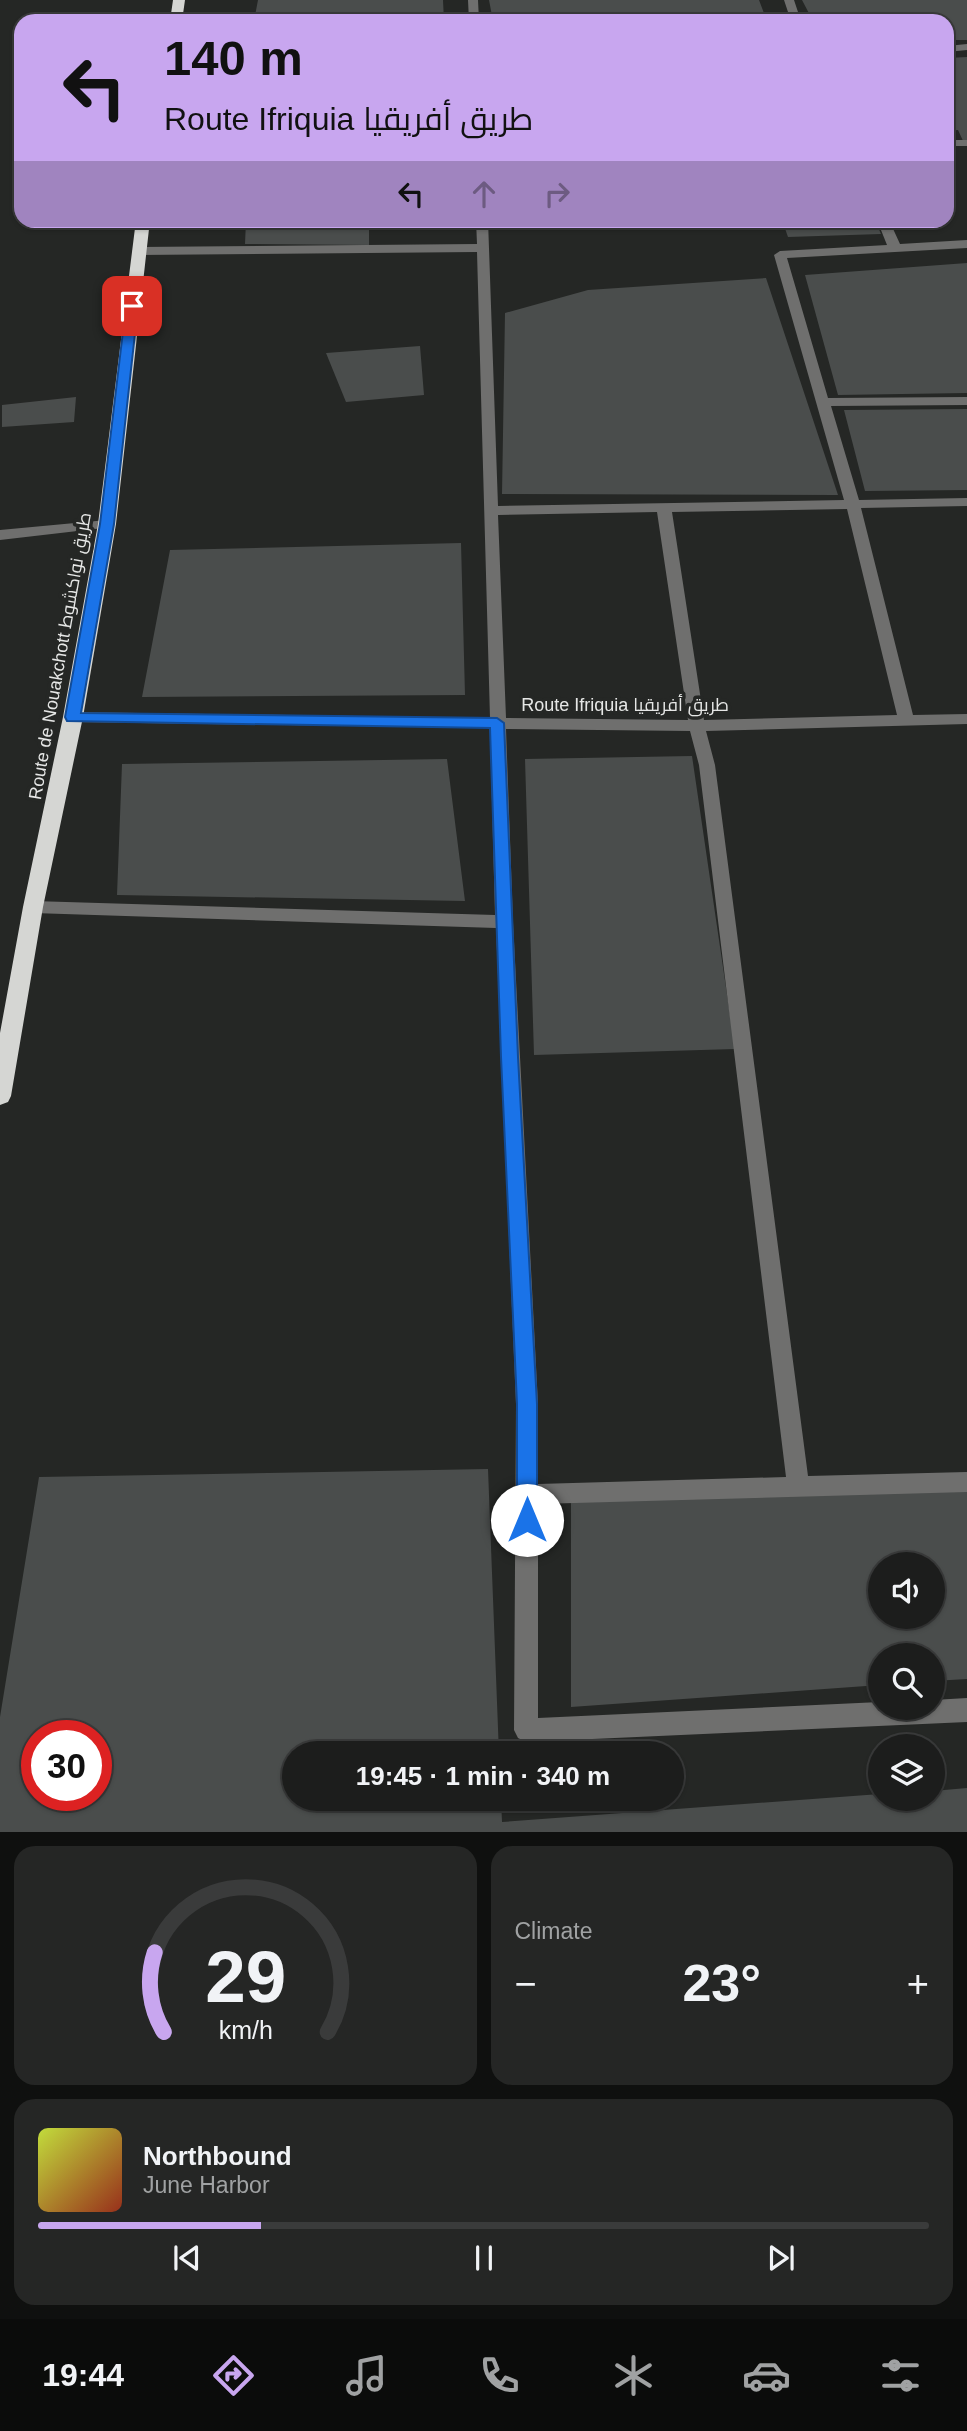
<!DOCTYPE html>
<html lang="en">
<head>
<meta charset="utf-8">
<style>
  :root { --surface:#1c1d1c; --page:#252625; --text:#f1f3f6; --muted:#a0a2a3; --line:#3a3b3b; --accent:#c8a6ef }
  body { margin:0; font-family:Helvetica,Cairo,sans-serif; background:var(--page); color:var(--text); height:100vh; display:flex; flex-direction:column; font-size:26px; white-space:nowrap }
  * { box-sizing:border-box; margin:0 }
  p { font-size:23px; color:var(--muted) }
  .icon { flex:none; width:38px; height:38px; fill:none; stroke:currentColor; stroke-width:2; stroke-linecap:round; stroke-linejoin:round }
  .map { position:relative; height:1832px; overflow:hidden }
  .sheet { display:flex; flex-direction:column; gap:14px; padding:14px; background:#0f100f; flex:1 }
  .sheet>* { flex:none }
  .banner { position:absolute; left:14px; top:14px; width:940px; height:214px; border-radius:21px; box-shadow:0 2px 5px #0004,0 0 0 2px var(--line); background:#c8a6ef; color:#111; overflow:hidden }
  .fabs { position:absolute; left:868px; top:1552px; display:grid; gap:14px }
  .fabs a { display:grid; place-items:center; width:77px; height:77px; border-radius:50%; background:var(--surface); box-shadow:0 2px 5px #0004,0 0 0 2px var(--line); font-size:35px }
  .speed { position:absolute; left:21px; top:1720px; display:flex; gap:14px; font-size:35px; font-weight:700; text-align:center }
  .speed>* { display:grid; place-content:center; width:91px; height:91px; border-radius:50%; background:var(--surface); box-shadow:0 2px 5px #0004,0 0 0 2px var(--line); line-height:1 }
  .speed .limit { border:10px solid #d22; background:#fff; color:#111 }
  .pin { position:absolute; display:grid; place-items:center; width:60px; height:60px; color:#fff; margin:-30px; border-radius:14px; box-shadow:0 4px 10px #0006 }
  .me { position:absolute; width:77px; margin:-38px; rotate:0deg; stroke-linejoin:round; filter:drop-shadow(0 0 5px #0008) }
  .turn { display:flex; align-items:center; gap:24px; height:147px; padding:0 35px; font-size:32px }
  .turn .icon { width:91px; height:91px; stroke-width:2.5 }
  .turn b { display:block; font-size:49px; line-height:60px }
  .lanes { display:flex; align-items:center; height:66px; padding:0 35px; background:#0003; justify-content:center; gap:35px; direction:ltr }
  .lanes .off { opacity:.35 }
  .big { font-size:52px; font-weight:700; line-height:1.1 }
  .sheet .widget { flex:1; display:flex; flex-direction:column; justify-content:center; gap:10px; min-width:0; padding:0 24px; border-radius:21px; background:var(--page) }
  .sheet .dial { align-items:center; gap:0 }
  .dial svg { height:182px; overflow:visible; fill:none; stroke:var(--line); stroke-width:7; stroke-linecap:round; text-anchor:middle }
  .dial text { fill:var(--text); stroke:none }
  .song { display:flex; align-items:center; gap:21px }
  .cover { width:84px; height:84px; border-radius:10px; background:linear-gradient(135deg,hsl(70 70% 55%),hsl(10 70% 35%)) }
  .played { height:7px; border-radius:4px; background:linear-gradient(90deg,var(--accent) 25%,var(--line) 25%) }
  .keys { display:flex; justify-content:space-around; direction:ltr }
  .heat { display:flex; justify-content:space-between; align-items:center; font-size:38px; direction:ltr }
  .sheet .tiles { flex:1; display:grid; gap:14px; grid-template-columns:1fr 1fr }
  .widget:last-child { grid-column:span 2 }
  .trip { position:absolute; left:282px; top:1741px; width:402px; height:70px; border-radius:35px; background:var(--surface); box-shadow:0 2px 5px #0004,0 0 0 2px var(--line); font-weight:700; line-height:70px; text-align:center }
  .dock { display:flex; height:112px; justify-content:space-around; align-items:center; background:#0b0c0b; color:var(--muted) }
  .dock .icon { width:49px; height:49px }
  .dock .active { color:var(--accent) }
  .dock b { font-size:32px; color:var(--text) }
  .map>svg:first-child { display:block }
  .building { fill:#4a4d4c; fill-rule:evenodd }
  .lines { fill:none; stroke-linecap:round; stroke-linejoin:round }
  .minor { fill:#6f6f6e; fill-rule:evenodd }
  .highway { fill:#d5d6d3; fill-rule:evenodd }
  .route { fill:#1a73e8; stroke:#114b97; stroke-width:2 }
  .labels { text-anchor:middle; stroke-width:7; stroke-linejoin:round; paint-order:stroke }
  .street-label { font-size:18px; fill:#e6e7e6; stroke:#252725 }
</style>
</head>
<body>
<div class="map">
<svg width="967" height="1833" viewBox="0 0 967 1833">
  <rect width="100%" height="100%" fill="#252725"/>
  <path class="building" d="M258,0H443L444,21H254Z
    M489,0H759L767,21H493Z
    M802,0H967V40H947V21H813Z
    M967,57V143H964L958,130L947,131V58Z
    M246,220H369V245L245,244Z
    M782,220H875L881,234L788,237Z
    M967,263V393L838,395L805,275Z
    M766,278L838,495L502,494L505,313L588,290Z
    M420,346L424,395L346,402L326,353Z
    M76,397L74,422L2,427V405Z
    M967,409V490L865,491L844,410Z
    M461,543L465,695L142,697L170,550Z
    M692,756L735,1049L534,1055L525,759Z
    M447,759L465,901L117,895L122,764Z
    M488,1469L499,1754H294V1799H501L502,1822L880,1794V1799H933V1791L967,1788V1833H0V1717L39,1477ZM37,1736H96V1796H37Z
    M967,1488V1679L933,1681V1656H880V1685L571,1707V1498ZM880,1564H933V1617H880Z"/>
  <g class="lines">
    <path class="minor" d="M468,0H478L479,21H469Z
      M784,0H794L801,21H791Z
      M967,44V50L947,52V46Z
      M947,140H967V146H947Z
      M476,220H488L498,506L844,500L774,255L780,251L887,245L877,220H889L900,244L967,240V248L787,258L828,398L967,397V405L831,406L859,500L967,498V506L861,508L913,715L967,714V724L706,731L715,765L808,1476L967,1472V1492L538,1504V1718L880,1702V1708H933V1700L967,1698V1722L526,1742L518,1738L514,1730L516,1404L496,928L33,913L27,912L24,907L27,902L33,901L495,915L490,728L73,722L65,717L73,712L490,718L477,252L138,255L132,251L138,247L477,244ZM847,509L897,715L704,720L672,512ZM657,512L688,720L506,718L498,515ZM506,729L690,731L699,765L786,1477L538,1484V1404L513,922Z
      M107,520L112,521L114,524L112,527L0,540V530Z"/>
    <path class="highway" d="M173,0H185L182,21H170Z
      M136,220H150L116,524L83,717L43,907L11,1096L8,1102L0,1105V1033L23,907L63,717L98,524Z"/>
  </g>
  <path class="route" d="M132,302L138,306L114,524L81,713L497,718L504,723L518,1057L537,1404V1520L534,1527L527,1530L520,1527L517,1520V1404L501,1057L490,728L67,721L65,717L100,524L126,306Z"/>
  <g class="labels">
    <g class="street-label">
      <text transform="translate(60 656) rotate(-80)" y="6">Route de Nouakchott طريق نواكشوط</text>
      <text x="625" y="711">Route Ifriquia طريق أفريقيا</text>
    </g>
  </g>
</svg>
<div class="fabs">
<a><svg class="icon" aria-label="sound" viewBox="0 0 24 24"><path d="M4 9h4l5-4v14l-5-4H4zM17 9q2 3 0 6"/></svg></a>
<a><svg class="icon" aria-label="search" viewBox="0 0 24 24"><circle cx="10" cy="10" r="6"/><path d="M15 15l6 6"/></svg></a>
<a><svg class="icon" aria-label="layers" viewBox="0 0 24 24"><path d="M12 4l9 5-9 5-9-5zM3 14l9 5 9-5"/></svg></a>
</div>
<div class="speed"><div class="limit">30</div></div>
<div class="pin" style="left:132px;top:306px;background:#d93025"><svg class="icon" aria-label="arrive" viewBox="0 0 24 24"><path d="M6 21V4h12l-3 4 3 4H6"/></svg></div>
<svg class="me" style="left:527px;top:1520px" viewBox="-20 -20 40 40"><circle r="19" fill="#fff"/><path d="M0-13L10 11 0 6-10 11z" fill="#1a73e8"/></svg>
<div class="trip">19:45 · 1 min · 340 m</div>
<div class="banner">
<div class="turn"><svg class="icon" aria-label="left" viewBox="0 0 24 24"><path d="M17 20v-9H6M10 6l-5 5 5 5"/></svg><div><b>140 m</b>Route Ifriquia طريق أفريقيا</div></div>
<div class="lanes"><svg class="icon" aria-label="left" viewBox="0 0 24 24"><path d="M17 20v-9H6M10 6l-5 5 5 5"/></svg><svg class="icon off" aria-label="ahead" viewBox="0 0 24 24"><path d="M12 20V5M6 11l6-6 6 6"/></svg><svg class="icon off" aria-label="right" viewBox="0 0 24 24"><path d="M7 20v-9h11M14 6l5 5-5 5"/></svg></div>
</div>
</div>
<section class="sheet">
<div class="tiles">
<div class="widget dial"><svg viewBox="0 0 100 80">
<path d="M14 69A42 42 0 1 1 86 69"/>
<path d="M14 69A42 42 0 0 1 10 34" stroke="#c8a6ef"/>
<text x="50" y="56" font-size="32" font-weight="700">29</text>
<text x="50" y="72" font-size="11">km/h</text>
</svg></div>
<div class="widget"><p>Climate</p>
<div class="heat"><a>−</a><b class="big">23°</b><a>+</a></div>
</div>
<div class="widget">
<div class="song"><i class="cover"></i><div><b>Northbound</b><p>June Harbor</p></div></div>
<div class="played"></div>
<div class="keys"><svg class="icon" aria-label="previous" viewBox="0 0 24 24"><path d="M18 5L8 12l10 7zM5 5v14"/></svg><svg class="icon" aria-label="pause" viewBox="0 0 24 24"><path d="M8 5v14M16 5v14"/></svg><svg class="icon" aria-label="next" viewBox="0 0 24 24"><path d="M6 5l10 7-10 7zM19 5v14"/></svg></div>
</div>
</div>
</section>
<nav class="dock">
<b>19:44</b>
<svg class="icon active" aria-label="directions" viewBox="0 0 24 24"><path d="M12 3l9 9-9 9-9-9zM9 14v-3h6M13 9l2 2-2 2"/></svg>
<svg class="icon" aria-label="music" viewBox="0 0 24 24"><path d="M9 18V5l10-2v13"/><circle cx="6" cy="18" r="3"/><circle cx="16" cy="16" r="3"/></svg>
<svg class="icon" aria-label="phone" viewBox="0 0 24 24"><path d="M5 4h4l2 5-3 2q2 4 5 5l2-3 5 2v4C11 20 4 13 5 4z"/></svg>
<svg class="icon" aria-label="climate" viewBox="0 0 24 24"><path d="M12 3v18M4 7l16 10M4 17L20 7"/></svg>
<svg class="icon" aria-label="car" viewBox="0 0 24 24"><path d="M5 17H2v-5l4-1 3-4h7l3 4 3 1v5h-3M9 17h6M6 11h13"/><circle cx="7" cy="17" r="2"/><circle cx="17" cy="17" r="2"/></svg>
<svg class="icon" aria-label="filters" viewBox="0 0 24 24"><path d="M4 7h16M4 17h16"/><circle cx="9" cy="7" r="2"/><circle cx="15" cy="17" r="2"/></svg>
</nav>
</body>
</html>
